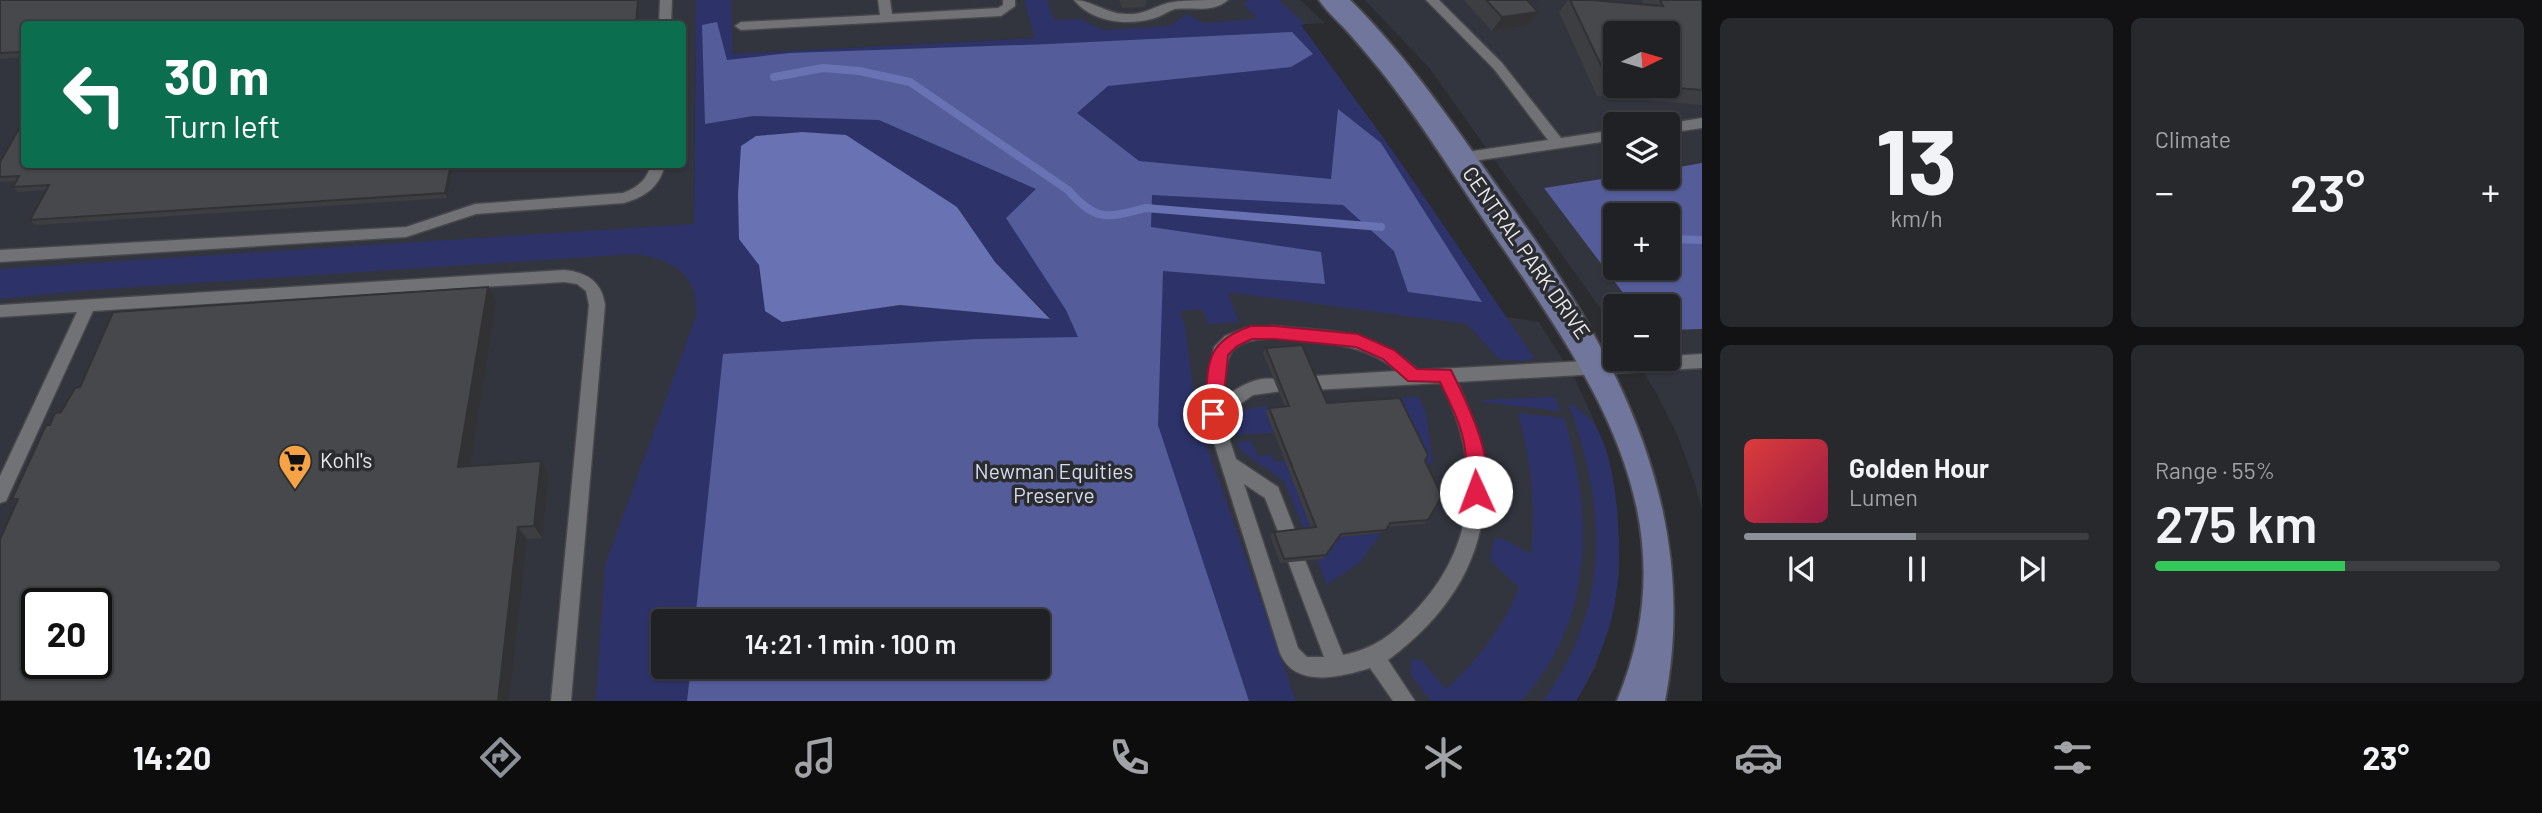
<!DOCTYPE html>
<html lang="en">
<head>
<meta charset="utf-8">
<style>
  :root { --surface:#202124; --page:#28292c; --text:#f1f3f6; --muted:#a2a3a6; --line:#3d3e41; --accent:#8c9099 }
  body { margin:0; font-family:Barlow,sans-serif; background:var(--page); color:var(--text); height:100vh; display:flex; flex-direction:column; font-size:26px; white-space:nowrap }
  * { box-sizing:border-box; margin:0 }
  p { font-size:23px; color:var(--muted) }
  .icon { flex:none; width:38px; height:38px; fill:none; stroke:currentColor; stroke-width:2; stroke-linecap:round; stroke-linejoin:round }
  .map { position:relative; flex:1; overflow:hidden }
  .sheet { display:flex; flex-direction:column; gap:18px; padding:18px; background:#121214; width:840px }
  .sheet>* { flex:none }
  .guide { position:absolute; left:21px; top:21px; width:665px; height:147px; border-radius:7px; box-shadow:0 2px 5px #0004,0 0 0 2px var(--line); background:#0b6e4f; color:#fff; overflow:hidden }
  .needle { width:46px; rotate:85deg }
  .buttons { position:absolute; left:1603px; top:21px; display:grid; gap:14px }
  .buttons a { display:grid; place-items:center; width:77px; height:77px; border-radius:7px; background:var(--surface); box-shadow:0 2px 5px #0004,0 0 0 2px var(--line); font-size:35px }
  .speed { position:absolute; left:21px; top:588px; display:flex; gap:14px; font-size:35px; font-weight:700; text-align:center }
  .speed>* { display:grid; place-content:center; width:91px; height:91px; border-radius:50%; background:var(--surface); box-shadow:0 2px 5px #0004,0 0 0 2px var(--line); line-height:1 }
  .speed .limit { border:4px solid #111; border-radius:10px; background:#fff; color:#111 }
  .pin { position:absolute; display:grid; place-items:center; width:60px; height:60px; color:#fff; margin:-30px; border:4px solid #fff; border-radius:50%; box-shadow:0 2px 7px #0007 }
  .me { position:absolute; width:77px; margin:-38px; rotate:358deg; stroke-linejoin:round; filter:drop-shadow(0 0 5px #0008) }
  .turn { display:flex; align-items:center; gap:24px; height:147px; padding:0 28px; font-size:32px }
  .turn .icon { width:91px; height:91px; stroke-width:2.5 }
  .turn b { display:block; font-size:49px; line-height:60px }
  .big { font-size:52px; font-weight:600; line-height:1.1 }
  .sheet .widget { flex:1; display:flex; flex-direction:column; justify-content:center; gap:10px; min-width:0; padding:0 24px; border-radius:10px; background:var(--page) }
  .sheet .dial { align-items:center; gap:0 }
  .dial b { font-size:91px; line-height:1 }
  .song { display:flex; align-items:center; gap:21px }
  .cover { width:84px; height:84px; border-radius:10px; background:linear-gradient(135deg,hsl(0 70% 55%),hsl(340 70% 35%)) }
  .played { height:7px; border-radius:4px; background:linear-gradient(90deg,var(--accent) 50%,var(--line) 50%) }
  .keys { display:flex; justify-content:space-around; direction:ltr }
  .heat { display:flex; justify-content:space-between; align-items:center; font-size:38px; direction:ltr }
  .charge { height:10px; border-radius:5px; background:linear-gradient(90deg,#34c759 55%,var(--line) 0) }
  .sheet .tiles { flex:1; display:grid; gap:18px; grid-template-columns:repeat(2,1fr) }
  .trip { position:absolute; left:651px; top:609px; width:399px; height:70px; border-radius:7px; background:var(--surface); box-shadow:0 2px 5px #0004,0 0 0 2px var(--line); font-weight:600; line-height:70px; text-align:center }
  .dock { display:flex; height:112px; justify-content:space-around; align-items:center; background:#0d0d0e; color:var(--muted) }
  .dock .icon { width:49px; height:49px }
  .dock .on { color:var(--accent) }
  .dock b { font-size:32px; color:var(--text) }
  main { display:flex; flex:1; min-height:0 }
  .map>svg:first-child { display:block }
  .built { fill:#33353e; fill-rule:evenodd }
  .green { fill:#2d3369; fill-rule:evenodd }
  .forest { fill:#545d9a; fill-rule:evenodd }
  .water { fill:#6973b3 }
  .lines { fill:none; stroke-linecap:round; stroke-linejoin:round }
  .stream { stroke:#6973b3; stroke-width:8 }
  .lane-casing { stroke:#47474b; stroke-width:3 }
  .secondary-casing { stroke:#47474b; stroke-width:4 }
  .lane { fill:#717276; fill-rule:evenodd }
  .secondary { fill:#71769c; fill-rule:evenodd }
  .wall { fill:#3d3e41; fill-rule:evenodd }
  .shaded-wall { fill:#323235 }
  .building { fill:#47484c; stroke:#323235; stroke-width:2; fill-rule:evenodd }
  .route { fill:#e11d48; stroke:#92132f; stroke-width:2 }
  .labels { text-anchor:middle; stroke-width:7; stroke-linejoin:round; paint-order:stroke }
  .street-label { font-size:21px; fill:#eaeaed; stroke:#2b2c30 }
  .poi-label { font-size:21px; fill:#eaeaed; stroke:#2b2c30; text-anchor:start }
  .park-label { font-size:21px; fill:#d7dbee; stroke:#2b2c30 }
</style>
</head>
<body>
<main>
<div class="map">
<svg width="1702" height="701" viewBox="0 0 1702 701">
  <rect width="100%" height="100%" fill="#2b2c30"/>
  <path class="built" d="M0,0H1300L1325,23L695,56L694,256L707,270L649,701H0ZM24,24H682V164H24ZM37,604H96V663H37Z
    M1365,0H1702V511L1694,480L1677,434L1656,392L1635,359H1668V306H1615V329L1430,69ZM1615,33H1668V86H1615ZM1615,124H1668V177H1615ZM1615,215H1668V268H1615Z
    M1140,261L1539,322L1577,383L1595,423L1608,460L1619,536V575L1612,616L1595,668L1576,701H1286Z"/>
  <path class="green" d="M696,0H731L732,54L1035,38L1024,0H1047L1054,20L1080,19L1103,30L1171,26L1186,14L1204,23L1257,19L1243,3L1250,0H1279L1305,24L1301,25L1390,147L1535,359L1520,361L1499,359L1467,324L1228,292L1239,322L1208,324L1202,309L1180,311L1185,326L1197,418L1296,701H596L605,565L696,316C699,274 671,258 633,254L88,290L0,299V269L694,224ZM802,132L957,207L995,262L1050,318L900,305L782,322L765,310L741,146L756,136ZM663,621H1038V667H663Z
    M1419,397L1426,414L1433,465L1324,408L1322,403Z
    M1549,397L1555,398L1561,411L1483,402L1484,400Z
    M1568,403C1578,408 1590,417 1596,427C1621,468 1624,572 1612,617C1604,647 1592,674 1576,701H1543C1611,607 1607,507 1568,403Z
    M1284,406L1286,410L1266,412L1274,433L1232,435C1231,402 1260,408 1284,406Z
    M1518,413L1564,418C1594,515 1594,622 1521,701H1431L1411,675V660L1419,659L1422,661L1446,689C1479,659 1502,629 1519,588L1490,560L1494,539L1501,538L1531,554C1536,505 1531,461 1518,413Z
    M1252,441L1257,456L1272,455L1275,462L1285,461L1312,531H1305L1284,481L1244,453L1235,442Z
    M1381,533L1360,562L1327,585L1317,559H1323L1337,537Z"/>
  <path class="forest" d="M717,22L727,60L790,53L1049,44L1292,32L1313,54L1291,67L1108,86L1077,113L1139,161L1331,179L1338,109L1381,143L1482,302L1408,292L1394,251L1343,205L1152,195L1151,227L1321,252L1325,284L1163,271L1158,425L1249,701H687L691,667H1038V621H695L723,354L977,339L1078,337L1066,310L1006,218L1036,189L879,120L753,116L705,124L702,25Z
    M1702,163V329L1668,330V306H1633L1544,188L1615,177H1668V169ZM1615,215H1668V268H1615Z"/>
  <path class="water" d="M802,132L846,135L957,207L995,262L1050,319L900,305L782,322L765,311L759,265L739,239L738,194L741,146L756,136Z"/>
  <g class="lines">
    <path class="stream" d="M774,77L823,68L859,71L910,82L1068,190C1096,222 1107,218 1145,208L1381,227
      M1609,237L1615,238
      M1668,239L1702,240"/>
    <defs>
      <path id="lane" d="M660,0H672L671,24H659Z
        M878,0H890L892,14L998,8L1003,5V0H1015V6L1001,16L741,30L735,26L741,22L880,15Z
        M1074,0C1092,0 1106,14 1126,14C1147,15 1155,5 1173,2C1190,0 1210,0 1228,0C1214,13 1193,7 1175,9C1168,11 1162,16 1155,18C1128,26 1093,23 1074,0Z
        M1426,0H1439L1502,63L1561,138L1615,130V140L1460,163L1455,161L1453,158L1455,155L1460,153L1548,140L1494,69Z
        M1702,118V128L1668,133V124H1665Z
        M651,164H665C660,187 645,197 624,203L476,214L406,237L0,262V250L406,227L475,204L623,193C638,187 647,180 651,164Z
        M564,270C586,272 602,281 605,305L571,701H551L589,305L586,291L577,284L564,282L93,311L6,501L0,503V476L77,312L0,317V305Z
        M1275,326C1336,332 1369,328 1418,370L1624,359H1668V356L1702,354V368L1457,382C1510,490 1486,588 1388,660L1415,701H1393L1370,668C1341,677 1295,689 1280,653L1205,414L1214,347L1225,336L1246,328ZM1275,338C1318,343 1363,341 1397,371L1313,376L1307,378L1305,383L1307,388L1313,390L1441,383C1482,462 1478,545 1415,611C1393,634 1374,649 1343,655L1303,555L1297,552L1291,555L1288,561L1324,657H1307L1298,648L1244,484L1265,498L1281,539L1287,541L1293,539L1296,533L1278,487L1236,459L1222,417L1253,395L1282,391L1284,386L1282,381C1260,373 1240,386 1223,398C1228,353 1223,341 1275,338Z"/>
      <path id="secondary" d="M1319,0H1350C1411,60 1457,130 1506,199C1613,347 1702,507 1665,701H1617C1692,520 1595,382 1496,238C1460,185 1427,131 1388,80C1375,63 1361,47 1347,31C1338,21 1327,12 1319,0Z"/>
    </defs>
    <use href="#lane" class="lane-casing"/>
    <use href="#secondary" class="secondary-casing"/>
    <use href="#lane" class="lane"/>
    <use href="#secondary" class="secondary"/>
  </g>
  <path class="wall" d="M0,0H639L638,24H24V57L0,59Z
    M1119,0H1147L1145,7L1122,8Z
    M1464,0H1539L1529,2L1538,12L1528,25L1492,31Z
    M1568,0H1591L1643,4L1642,2L1643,0H1702V105L1597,96L1559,12ZM1615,33L1668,86H1615Z
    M0,162L24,164H454L447,198L35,225L30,220L46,190L18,192L13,187L16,181L0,182Z
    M496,302L470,466L541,461L549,474L542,538L527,539L17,502L12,499L50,425L61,412Z
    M1266,348L1327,403L1425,461L1428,520L1424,524L1387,527L1381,533L1339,537L1326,555L1323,559L1280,563L1270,535L1274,532L1311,528L1266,412L1269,408L1285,407L1263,353Z"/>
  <path class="shaded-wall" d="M638,0H639L638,24H636Z
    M1512,0H1539L1538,1L1509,5Z
    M1538,12L1528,25L1492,31L1502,17Z
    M451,164H454L447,198L445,193Z
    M488,287L496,302L468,480L458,467Z
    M541,461L549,474L542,538L534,526Z
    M518,527L527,539L509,701H498Z"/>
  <path class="building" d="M0,0H638L636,24H24V52L0,53Z
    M1486,0H1527L1538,12L1502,17Z
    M1570,0H1591L1663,6L1660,0H1702V90L1651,86H1668V33H1615V83L1609,82Z
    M24,120V164H451L445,193L30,220L49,185L13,187L19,176L0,177V162Z
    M488,287L458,467L541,461L534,526L518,527L498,701H0V539L18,499H12L46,425H50L55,413L61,412L75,388L80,387L113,312ZM37,604H96V663H37Z
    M1302,345L1327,403L1400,398L1428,455L1425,461L1442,496L1428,520L1390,523L1386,530L1341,534L1326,555L1284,559L1274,532L1316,527L1269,408L1289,406L1266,348Z"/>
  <path class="route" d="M1251,326H1275L1358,334L1394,350L1417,369L1451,370C1466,401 1498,462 1483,497L1476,500L1470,497C1466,488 1467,461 1465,449C1462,425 1450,403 1440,382L1408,381L1383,359L1356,347L1275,339H1252L1237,346L1228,355L1222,414L1219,419L1213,421L1208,419L1205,414C1209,368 1201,343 1251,326Z"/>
  <defs>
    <symbol id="supermarket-pin" viewBox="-11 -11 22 30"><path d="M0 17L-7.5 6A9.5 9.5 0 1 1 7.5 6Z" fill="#f5a345" stroke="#2b2c30"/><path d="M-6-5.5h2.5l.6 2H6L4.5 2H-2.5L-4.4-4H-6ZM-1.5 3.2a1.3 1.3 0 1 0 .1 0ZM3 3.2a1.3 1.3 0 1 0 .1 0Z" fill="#111"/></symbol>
  </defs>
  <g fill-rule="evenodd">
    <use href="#supermarket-pin" x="276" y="442" width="38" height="52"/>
  </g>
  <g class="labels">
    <g class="street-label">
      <text transform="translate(1526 253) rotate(55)" y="7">CENTRAL PARK DRIVE</text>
    </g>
    <g class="poi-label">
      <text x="320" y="468">Kohl's</text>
    </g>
    <g class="park-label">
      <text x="1054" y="479">Newman Equities<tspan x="1054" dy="24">Preserve</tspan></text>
    </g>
  </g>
</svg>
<div class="buttons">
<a><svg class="needle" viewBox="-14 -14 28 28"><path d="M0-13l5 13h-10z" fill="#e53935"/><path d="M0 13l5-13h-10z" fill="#a2a3a6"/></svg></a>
<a><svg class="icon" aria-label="layers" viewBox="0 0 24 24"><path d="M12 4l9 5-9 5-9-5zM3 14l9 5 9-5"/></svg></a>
<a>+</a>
<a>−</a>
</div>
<div class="speed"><div class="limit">20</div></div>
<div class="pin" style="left:1213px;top:414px;background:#d93025"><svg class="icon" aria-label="arrive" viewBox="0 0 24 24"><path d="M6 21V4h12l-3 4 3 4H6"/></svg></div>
<svg class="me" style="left:1476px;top:492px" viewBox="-20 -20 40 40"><circle r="19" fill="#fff"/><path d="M0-13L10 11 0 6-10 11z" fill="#e11d48"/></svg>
<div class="trip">14:21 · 1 min · 100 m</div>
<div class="guide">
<div class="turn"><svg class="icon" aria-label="left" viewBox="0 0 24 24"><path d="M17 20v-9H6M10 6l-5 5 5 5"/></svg><div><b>30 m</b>Turn left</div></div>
</div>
</div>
<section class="sheet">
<div class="tiles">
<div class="widget dial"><b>13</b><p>km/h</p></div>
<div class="widget"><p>Climate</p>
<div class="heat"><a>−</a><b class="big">23°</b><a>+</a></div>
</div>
<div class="widget">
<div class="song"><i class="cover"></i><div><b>Golden Hour</b><p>Lumen</p></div></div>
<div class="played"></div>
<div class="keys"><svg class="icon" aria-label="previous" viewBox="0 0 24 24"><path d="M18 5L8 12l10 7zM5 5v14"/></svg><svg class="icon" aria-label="pause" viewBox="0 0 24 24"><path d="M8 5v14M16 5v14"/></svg><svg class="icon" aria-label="next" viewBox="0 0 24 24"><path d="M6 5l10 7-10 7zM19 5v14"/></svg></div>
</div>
<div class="widget"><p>Range · 55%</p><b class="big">275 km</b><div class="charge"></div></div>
</div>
</section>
</main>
<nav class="dock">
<b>14:20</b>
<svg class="icon on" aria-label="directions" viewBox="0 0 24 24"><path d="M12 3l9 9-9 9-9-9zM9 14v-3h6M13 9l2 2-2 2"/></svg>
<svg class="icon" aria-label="music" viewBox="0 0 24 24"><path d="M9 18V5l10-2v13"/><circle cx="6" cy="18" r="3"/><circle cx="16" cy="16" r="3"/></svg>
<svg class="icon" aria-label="phone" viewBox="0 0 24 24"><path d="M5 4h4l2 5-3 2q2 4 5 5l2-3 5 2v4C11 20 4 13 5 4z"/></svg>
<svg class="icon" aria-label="climate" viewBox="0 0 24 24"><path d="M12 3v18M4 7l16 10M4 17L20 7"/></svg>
<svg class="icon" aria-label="car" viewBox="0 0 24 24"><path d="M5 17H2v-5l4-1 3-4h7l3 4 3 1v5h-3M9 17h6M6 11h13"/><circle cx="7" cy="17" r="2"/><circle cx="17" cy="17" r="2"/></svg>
<svg class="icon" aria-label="filters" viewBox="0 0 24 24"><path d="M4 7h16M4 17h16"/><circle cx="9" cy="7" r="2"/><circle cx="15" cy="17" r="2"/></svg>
<b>23°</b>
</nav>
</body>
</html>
